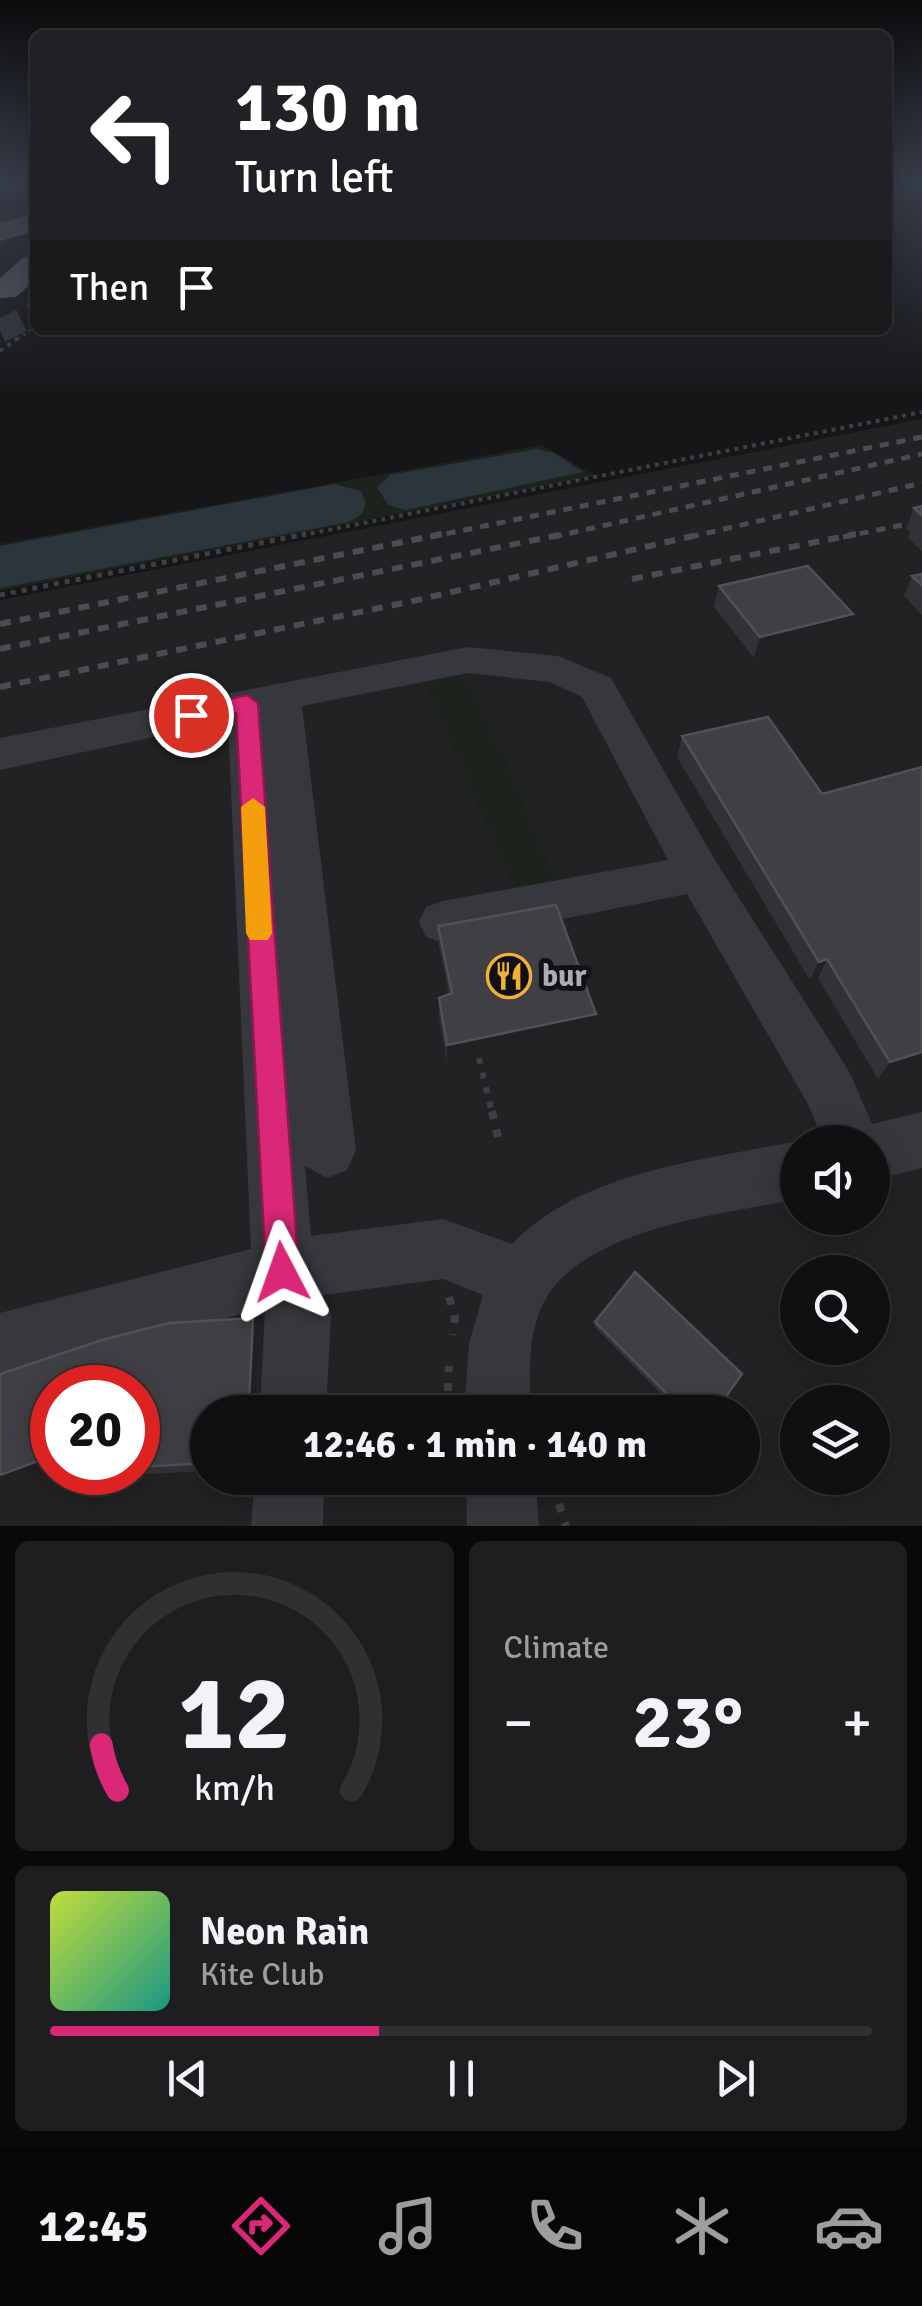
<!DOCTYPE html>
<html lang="en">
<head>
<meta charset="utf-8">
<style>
  :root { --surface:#101012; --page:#1e1e20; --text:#f1f3f6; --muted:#9c9d9f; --line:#303032; --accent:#db2777 }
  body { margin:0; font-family:Signika,sans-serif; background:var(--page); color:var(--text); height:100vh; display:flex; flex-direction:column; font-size:38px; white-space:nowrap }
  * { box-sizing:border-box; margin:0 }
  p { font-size:32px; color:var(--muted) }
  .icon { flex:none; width:55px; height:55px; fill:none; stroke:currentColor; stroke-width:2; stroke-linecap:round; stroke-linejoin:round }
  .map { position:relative; height:1526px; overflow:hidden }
  .details { display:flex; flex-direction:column; gap:15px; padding:15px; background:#09090a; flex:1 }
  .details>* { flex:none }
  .guide { position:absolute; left:30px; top:30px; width:862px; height:305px; border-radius:15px; box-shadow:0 5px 25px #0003,0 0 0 2px var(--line); background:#202124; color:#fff; overflow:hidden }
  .tools { position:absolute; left:780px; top:1125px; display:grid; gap:20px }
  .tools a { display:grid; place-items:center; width:110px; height:110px; border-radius:50%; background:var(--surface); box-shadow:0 5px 25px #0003,0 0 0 2px var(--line); font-size:50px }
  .speed { position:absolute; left:30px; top:1365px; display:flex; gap:20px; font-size:50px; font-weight:700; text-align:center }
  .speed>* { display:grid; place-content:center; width:130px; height:130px; border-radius:50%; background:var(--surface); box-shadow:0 5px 25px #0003,0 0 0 2px var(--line); line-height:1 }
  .speed .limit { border:15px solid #d22; background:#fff; color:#111 }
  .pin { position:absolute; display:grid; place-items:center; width:85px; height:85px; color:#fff; margin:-42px; border:5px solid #fff; border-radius:50%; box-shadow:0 2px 10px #0007 }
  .me { position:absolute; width:110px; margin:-55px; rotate:356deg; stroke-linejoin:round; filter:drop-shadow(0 0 8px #0008) }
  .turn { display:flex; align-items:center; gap:35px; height:210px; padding:0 40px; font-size:45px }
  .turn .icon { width:130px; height:130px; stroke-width:2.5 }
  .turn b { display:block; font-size:70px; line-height:85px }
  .then { display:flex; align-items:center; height:95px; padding:0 40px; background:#0003; gap:20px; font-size:38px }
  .big { font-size:75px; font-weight:700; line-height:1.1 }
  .details .widget { flex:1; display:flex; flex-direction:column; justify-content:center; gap:15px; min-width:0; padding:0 35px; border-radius:15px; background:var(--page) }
  .details .dial { align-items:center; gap:0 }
  .dial svg { height:260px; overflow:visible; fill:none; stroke:var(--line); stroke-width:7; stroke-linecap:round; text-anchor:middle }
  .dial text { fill:var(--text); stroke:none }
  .song { display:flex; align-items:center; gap:30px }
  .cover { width:120px; height:120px; border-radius:15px; background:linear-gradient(135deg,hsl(70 70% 55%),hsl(170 70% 35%)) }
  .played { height:10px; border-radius:5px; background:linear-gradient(90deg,var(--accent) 40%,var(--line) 40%) }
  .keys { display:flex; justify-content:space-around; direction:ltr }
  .heat { display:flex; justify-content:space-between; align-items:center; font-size:55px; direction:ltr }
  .details .tiles { flex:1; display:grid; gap:15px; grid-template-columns:1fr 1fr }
  .widget:last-child { grid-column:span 2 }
  .trip { position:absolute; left:190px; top:1395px; width:570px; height:100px; border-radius:50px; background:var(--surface); box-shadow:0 5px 25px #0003,0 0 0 2px var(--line); font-weight:700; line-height:100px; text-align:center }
  .menu { display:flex; height:160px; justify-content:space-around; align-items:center; background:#060607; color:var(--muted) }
  .menu .icon { width:70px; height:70px }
  .menu .on { color:var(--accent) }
  .menu b { font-size:45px; color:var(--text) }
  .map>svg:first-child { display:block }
  .built { fill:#222225; fill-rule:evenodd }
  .green { fill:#1c231d }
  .water { fill:#2c353c }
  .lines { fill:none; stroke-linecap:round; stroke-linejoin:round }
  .minor-tunnel { stroke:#333438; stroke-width:24; stroke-dasharray:24 11; stroke-linecap:butt }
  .path-far4 { stroke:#3d3f44; stroke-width:2.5; stroke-dasharray:2.5 4; stroke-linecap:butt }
  .path-far3 { stroke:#3d3f44; stroke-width:4; stroke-dasharray:4 5; stroke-linecap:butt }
  .path-far2 { stroke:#3d3f44; stroke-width:5; stroke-dasharray:5 6; stroke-linecap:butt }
  .path-far1 { stroke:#3d3f44; stroke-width:6; stroke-dasharray:6 9; stroke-linecap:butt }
  .path { stroke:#3d3f44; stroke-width:8; stroke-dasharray:8 11; stroke-linecap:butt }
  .minor { fill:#37383d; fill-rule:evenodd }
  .major { fill:#53555c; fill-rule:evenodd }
  .rail-far1 { stroke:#4a4c52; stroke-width:5; stroke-dasharray:9 8; stroke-linecap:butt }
  .rail { stroke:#4a4c52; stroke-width:6; stroke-dasharray:11 9; stroke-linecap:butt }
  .wall { fill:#323236 }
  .shaded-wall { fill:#212124 }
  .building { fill:#3f3f44; stroke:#4f5156; stroke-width:2.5 }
  .route { fill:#db2777; stroke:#8e194d; stroke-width:2.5 }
  .slow { fill:#f59e0b }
  .labels { text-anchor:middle; stroke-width:10; stroke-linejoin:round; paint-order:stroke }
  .poi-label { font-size:30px; font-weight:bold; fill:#a8adb8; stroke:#111113; text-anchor:start }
</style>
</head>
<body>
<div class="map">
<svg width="922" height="1526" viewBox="0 0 922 1526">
  <rect width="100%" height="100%" fill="#161618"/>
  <path class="built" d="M922,419V1526H0V600ZM798,1142H872V1218H798ZM798,1272H872V1348H798ZM52,1388H138V1472H52ZM798,1402H872V1478H798ZM208,1412H742V1478H208Z"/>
  <path class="green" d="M542,445L596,476L0,591V544Z
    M464,671L505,757L555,879L549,888L516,893L422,678Z"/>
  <path class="water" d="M537,449L554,453L583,472L406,510L388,505L377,487L390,475Z
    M335,484L361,491L366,503L362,514L349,522L0,588V546Z"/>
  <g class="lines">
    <path class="minor-tunnel" d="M0,331L35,314"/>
    <path class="path-far4" d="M18,339L35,327"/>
    <path class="path-far3" d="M0,351L21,336
      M293,537L922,412"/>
    <path class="path-far2" d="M0,595L306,534"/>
    <path class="path-far1" d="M479,1058L492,1113"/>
    <path class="path" d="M492,1111L498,1137
      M449,1297L455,1316L453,1335
      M447,1410L449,1366
      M553,1486L566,1526"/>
    <path class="minor" d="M468,647L558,656L611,678L715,860L850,1073L872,1124L922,1112V1168L872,1181V1142H823L809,1106L687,894L443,943L426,937L419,922L426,907L443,901L668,860L582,697L550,682L468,673L302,706L356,1150L347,1170L327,1178L305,1166L311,1236L443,1219L512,1244C582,1171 704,1160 798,1141V1199C724,1214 578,1228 542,1306C527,1337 530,1379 530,1412H464L469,1343L483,1295L443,1279L323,1295L331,1314L326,1412H260L265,1308L0,1377V1313L251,1249L228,721L0,770V738Z
      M255,1478H324L323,1526H251Z
      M466,1478H535L539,1526H467Z"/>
    <path class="major" d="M35,213V231L0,241V223Z
      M35,255V280L16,297L0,298V278L24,257Z"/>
    <path class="rail-far1" d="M430,537L922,437
      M553,537L922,454
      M690,537L922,483
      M843,537L922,521"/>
    <path class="rail" d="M632,579L856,534
      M0,624L442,534
      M0,649L564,534
      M0,687L413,601L701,534"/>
  </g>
  <path class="wall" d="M0,183H35V198L0,188Z
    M922,506V551L908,538L910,532L906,528L914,508Z
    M922,574V615L904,596L912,576Z
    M719,586L853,614L846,635L754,658L714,607Z
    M682,736L922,1066L878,1079L818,978L810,980L677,757Z
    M438,926L592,1032L447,1063L439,1016V998L449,994L439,946Z
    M253,1318L260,1330L257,1404L266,1406L270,1412H208V1471L106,1476L99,1472H138V1388H52V1469L0,1488V1374Z
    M595,1322L715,1412H679L594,1326Z"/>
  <path class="shaded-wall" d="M853,614L846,635L754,658L760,637Z
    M827,959L818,978L810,980L819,962Z
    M596,1014L592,1032L447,1063V1045Z
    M922,1052V1066L878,1079L890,1062Z
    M253,1318L260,1330L256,1412L249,1402Z
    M52,1456V1469L0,1488V1475Z"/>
  <path class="building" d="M922,506V515L914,508Z
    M808,566L853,614L760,637L719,586Z
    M922,574V585L912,576Z
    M768,717L822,794L922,767V1052L890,1062L827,959L819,962L682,736Z
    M556,905L596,1014L447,1045L439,998L452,993L438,926Z
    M635,1272L742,1374L715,1412H685L595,1322Z
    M253,1318L249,1402L266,1406L265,1412H208V1463L138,1467V1388H52V1456L0,1475V1374L102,1340L169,1323Z"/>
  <linearGradient id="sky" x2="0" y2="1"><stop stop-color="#0c0c0d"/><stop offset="0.46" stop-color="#363c48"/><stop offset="1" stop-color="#363c48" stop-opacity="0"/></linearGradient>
  <rect width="922" height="397" fill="url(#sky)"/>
  <path class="route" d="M247,695L258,703L299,1272L294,1284L282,1289L271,1284L266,1272L236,713L191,722L180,715L191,707Z"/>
  <path class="slow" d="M253,798L265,807L272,933L268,940H250L246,933L241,807Z"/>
  <defs>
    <symbol id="restaurant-ring" viewBox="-11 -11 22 22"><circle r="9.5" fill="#111113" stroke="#f2b134" stroke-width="1.5"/><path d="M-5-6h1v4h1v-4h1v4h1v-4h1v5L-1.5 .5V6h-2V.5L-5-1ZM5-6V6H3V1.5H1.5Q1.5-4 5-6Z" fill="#f2b134"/></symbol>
  </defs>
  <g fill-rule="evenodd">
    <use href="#restaurant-ring" x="484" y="951" width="50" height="50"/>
  </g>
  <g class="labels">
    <g class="poi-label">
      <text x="542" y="986">bur</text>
    </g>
  </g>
</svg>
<div class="tools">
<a><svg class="icon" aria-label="sound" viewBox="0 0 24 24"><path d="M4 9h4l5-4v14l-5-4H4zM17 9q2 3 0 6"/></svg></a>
<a><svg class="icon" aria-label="search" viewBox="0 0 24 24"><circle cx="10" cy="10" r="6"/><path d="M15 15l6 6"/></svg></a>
<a><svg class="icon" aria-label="layers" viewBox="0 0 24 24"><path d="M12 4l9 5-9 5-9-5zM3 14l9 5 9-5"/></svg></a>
</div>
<div class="speed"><div class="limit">20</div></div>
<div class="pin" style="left:191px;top:715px;background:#d93025"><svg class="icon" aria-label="arrive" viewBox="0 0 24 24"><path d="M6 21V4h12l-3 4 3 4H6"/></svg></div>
<svg class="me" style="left:282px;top:1272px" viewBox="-20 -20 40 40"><path d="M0-17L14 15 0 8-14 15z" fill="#db2777" stroke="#fff" stroke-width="4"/></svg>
<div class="trip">12:46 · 1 min · 140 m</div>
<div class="guide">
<div class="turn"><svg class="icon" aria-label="left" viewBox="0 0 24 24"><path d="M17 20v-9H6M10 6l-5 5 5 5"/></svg><div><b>130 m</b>Turn left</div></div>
<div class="then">Then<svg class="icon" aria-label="arrive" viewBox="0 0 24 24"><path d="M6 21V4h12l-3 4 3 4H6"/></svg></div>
</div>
</div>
<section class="details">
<div class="tiles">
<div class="widget dial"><svg viewBox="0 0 100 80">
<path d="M14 69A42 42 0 1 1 86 69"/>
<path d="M14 69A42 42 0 0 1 9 55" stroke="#db2777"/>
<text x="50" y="56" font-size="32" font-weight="700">12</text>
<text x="50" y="72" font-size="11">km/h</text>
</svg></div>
<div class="widget"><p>Climate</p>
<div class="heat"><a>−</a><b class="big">23°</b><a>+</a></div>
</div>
<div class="widget">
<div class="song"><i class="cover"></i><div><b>Neon Rain</b><p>Kite Club</p></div></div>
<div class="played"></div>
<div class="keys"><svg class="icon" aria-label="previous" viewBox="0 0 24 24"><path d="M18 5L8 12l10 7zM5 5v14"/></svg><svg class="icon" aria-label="pause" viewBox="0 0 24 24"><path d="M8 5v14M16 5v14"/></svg><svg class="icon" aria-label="next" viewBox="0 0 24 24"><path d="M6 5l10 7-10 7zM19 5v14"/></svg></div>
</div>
</div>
</section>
<nav class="menu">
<b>12:45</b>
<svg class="icon on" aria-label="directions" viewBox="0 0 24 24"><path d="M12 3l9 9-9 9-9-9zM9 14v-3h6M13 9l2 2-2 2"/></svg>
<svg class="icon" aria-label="music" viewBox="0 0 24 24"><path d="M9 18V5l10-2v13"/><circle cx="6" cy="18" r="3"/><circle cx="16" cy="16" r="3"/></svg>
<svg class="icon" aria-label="phone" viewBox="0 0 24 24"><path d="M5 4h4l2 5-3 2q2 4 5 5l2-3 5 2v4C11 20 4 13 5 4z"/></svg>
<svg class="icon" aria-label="climate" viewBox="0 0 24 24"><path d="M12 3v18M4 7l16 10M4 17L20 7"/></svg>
<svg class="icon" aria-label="car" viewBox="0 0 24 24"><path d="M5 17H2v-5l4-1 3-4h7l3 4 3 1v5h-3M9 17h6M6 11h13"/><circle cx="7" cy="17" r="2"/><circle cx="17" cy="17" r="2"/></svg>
</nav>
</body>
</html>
